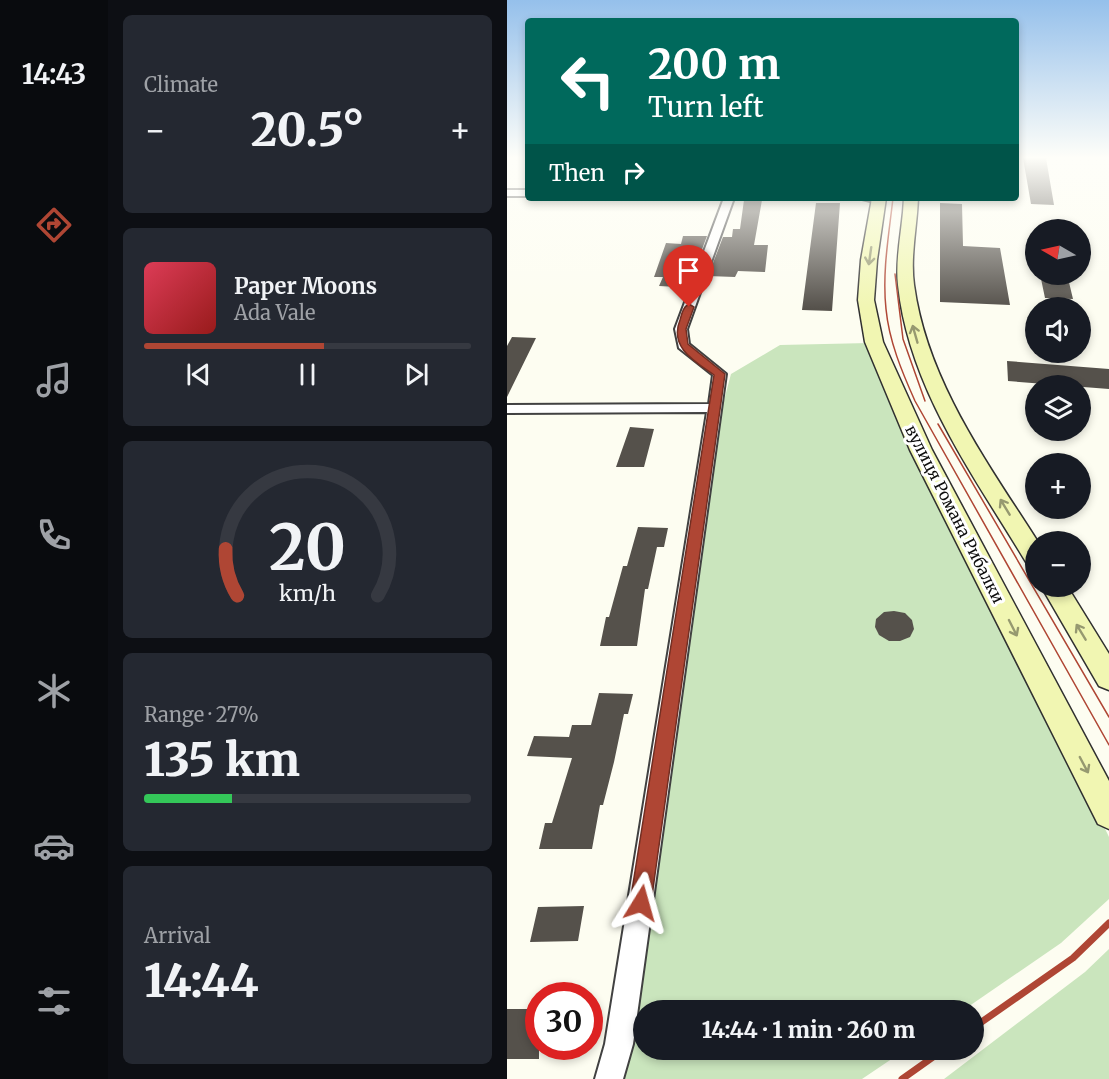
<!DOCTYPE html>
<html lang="en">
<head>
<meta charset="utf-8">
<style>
  :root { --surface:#171b24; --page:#242831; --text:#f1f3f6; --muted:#9ea1a6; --line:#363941; --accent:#af4634 }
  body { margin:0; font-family:Merriweather,serif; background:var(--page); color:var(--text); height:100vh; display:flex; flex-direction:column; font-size:22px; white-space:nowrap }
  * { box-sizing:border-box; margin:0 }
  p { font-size:20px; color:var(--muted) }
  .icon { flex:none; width:33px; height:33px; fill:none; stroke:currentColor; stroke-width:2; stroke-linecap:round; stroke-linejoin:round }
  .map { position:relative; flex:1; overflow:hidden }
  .side { display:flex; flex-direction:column; gap:15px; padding:15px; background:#0d0f14; width:399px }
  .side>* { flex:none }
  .top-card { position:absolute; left:18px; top:18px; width:494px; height:183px; border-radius:6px; box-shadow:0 3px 9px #0003; background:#00695c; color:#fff; overflow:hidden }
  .needle { width:39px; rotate:279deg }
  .controls { position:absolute; left:518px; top:219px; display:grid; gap:12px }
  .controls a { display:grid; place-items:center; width:66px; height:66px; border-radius:50%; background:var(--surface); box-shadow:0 3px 9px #0003; font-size:30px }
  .speed { position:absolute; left:18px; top:982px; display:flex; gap:12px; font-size:30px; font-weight:700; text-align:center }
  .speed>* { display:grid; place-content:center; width:78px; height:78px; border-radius:50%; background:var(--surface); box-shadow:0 3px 9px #0003; line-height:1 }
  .speed .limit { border:9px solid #d22; background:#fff; color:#111 }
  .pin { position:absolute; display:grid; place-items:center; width:51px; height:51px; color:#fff; margin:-62px -26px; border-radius:50% 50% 50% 0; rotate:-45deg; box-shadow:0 0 6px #0007 }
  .pin .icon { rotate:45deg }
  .me { position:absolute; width:66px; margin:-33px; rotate:8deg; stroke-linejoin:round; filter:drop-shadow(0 0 4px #0008) }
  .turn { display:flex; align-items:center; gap:21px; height:126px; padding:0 24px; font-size:27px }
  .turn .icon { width:78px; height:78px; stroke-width:2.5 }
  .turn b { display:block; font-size:42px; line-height:51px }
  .then { display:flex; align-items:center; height:57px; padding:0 24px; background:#0003; gap:12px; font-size:22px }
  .big { font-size:45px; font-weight:800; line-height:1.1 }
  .side .card { flex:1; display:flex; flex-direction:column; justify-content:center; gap:9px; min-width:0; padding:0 21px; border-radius:9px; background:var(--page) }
  .side .dial { align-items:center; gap:0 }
  .dial svg { height:156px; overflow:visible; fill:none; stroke:var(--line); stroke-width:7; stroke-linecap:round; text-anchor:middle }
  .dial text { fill:var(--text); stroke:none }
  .song { display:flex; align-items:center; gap:18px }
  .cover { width:72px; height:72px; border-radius:9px; background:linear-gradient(135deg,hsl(350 70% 55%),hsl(0 70% 35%)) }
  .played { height:6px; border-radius:3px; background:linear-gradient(90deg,var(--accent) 55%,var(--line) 55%) }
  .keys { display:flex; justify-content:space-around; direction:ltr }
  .heat { display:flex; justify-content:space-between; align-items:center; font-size:33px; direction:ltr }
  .charge { height:9px; border-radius:4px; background:linear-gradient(90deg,#34c759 27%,var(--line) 0) }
  .trip { position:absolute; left:126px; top:1000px; width:351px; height:60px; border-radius:30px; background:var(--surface); box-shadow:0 3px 9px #0003; font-weight:800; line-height:60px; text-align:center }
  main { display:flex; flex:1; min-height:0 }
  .menu { display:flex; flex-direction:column; width:108px; justify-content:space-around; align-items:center; background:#090b0e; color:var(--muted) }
  .menu .icon { width:42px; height:42px }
  .menu .on { color:var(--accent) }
  .menu b { font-size:27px; color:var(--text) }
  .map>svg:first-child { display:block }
  .green { fill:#cae5bd }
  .building { fill:#55514b }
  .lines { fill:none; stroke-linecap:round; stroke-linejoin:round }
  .street-casing { stroke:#414141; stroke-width:4 }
  .secondary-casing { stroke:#303030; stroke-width:3 }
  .street { fill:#fff; fill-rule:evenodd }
  .secondary { fill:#f1f6b2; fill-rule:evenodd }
  .tram { stroke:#af4634; stroke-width:1.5 }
  .rail { stroke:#af4634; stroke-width:7 }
  .oneway { stroke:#969970 }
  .route { fill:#af4634; stroke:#722e22; stroke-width:1.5 }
  .labels { text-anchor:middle; stroke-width:6; stroke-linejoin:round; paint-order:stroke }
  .street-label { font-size:16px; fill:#0e0e0e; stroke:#fff }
</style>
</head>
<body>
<main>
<nav class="menu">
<b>14:43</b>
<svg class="icon on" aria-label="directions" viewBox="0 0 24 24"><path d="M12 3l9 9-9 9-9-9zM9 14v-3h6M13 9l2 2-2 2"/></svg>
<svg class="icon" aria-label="music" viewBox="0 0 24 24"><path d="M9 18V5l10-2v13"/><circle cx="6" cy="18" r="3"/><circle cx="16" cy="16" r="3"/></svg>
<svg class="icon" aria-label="phone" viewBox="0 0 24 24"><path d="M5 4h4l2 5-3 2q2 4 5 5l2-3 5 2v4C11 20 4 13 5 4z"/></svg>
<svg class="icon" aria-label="climate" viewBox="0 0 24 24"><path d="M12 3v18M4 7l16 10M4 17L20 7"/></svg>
<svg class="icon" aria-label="car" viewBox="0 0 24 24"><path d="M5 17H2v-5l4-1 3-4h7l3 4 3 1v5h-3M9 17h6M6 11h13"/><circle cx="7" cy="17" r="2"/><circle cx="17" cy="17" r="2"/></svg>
<svg class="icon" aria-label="filters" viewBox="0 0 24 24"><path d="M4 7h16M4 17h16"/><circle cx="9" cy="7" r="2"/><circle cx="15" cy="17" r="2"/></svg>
</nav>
<section class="side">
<div class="card"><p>Climate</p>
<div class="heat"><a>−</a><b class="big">20.5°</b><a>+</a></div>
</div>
<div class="card">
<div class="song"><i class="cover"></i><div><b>Paper Moons</b><p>Ada Vale</p></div></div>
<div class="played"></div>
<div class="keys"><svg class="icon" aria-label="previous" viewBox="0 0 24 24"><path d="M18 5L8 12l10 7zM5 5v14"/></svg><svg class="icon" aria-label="pause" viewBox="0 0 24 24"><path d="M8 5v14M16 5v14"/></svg><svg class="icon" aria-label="next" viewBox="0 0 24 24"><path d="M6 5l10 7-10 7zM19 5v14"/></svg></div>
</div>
<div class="card dial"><svg viewBox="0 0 100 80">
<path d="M14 69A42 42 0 1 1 86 69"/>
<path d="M14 69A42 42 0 0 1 8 45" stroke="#af4634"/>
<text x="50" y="56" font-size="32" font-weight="700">20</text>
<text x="50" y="72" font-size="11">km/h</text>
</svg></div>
<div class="card"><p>Range · 27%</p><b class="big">135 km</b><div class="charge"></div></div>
<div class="card"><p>Arrival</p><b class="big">14:44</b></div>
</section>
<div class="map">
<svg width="602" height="1079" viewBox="0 0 602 1079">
  <rect width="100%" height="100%" fill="#fdfdf1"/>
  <path class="green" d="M362,343L602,837V899L554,943L455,1011H136V1050H398L355,1079H113L124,1047L215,408L224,374L273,345Z
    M602,949V1079H437L578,972Z"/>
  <path class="building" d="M516,158H539L547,205L524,204Z
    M237,200H255L247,245H261L258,272L231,271L228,277L201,276L216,237H225L226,229H233Z
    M309,203H333L325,311L295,310Z
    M433,203L455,204L456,246L493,248L503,305L433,302Z
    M176,236H200L185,276H176L171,287L152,286L156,277H147L159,243L174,244Z
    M533,274H560L566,299L538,298Z
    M5,337L29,338L0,397V346Z
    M500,361L602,369V389L501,381Z
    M123,427L147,429L137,467H109Z
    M131,527L161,528L157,547H150L141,589H138L130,646H93L99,617H102L116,566H120Z
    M387,611L398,613L405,620L407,629L403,637L393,641H382L372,635L368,627L369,619L377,612Z
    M92,693L126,694L121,714H117L107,762L96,805H93L85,849H32L38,823H45L65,758L20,756L27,736L62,737L65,725H84Z
    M77,906L71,941L23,942L31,907Z
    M0,1009H32V1059H0Z"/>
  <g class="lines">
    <defs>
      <path id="street" d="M0,190H21V196H0Z
        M217,198H227L180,329L182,344L219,374L126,1044L116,1079H88L98,1044L200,412L0,413V405L202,404L206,375L172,348L168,329Z
        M351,198H375L377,200L372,203Z"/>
      <path id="secondary" d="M365,198H379L370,260L367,300L376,342L425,450L602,781V829L591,824L403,450L358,342L351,300L354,260Z
        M397,198H411C410,227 403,256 407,285C420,381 480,462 531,542H528V565L519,562C467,476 402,388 391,285C388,256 396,227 397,198Z
        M534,586H560L602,654V690L592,686Z"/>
    </defs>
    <use href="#street" class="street-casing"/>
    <use href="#secondary" class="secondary-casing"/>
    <use href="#street" class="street"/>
    <use href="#secondary" class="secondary"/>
    <path class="tram" d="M386,198C382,234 375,272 379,309C382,341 395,372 408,401L602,745
      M388,274L396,339L418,401
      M431,424L602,717"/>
    <path class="rail" d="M466,1028L566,958L602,923
      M395,1079L436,1050"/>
  </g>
  <defs><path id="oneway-shaft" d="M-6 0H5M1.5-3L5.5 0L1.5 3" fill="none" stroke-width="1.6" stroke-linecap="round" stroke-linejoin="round" transform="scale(1.5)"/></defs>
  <g class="oneway">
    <use href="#oneway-shaft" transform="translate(363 256) rotate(98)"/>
    <use href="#oneway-shaft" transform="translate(408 334) rotate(-106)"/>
    <use href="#oneway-shaft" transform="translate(498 507) rotate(-121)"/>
    <use href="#oneway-shaft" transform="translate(506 628) rotate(63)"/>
    <use href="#oneway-shaft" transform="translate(574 632) rotate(-121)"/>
    <use href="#oneway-shaft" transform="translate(577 765) rotate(62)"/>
  </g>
  <linearGradient id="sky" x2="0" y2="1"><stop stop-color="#95c0eb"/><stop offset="0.51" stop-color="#fefef9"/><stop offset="1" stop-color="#fefef9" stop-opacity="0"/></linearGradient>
  <rect width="602" height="309" fill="url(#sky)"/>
  <path class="route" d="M182,304L187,307L179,329L181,344L218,374L144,903L141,910L134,913L126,910L123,903L207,375C187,361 162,347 173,320C175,313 176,307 182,304Z"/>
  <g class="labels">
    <g class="street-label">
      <text transform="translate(448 514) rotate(63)" y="6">вулиця Романа Рибалки</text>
    </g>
  </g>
</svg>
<div class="controls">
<a><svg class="needle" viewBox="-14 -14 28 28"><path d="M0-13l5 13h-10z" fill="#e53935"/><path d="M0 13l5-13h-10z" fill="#9ea1a6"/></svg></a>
<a><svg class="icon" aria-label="sound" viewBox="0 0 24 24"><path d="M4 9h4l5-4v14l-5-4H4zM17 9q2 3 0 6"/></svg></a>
<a><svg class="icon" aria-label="layers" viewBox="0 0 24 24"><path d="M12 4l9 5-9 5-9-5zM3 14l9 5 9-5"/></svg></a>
<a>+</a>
<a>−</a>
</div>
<div class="speed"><div class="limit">30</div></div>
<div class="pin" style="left:182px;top:307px;background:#d93025"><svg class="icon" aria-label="arrive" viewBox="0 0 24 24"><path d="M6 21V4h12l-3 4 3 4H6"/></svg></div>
<svg class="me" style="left:134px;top:903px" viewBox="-20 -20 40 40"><path d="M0-17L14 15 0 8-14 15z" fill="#af4634" stroke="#fff" stroke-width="4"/></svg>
<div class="trip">14:44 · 1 min · 260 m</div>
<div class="top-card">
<div class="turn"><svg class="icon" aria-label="left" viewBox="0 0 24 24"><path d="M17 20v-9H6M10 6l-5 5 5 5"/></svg><div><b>200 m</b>Turn left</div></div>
<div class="then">Then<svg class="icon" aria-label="right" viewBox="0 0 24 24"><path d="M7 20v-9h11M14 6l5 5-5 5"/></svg></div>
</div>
</div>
</main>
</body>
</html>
